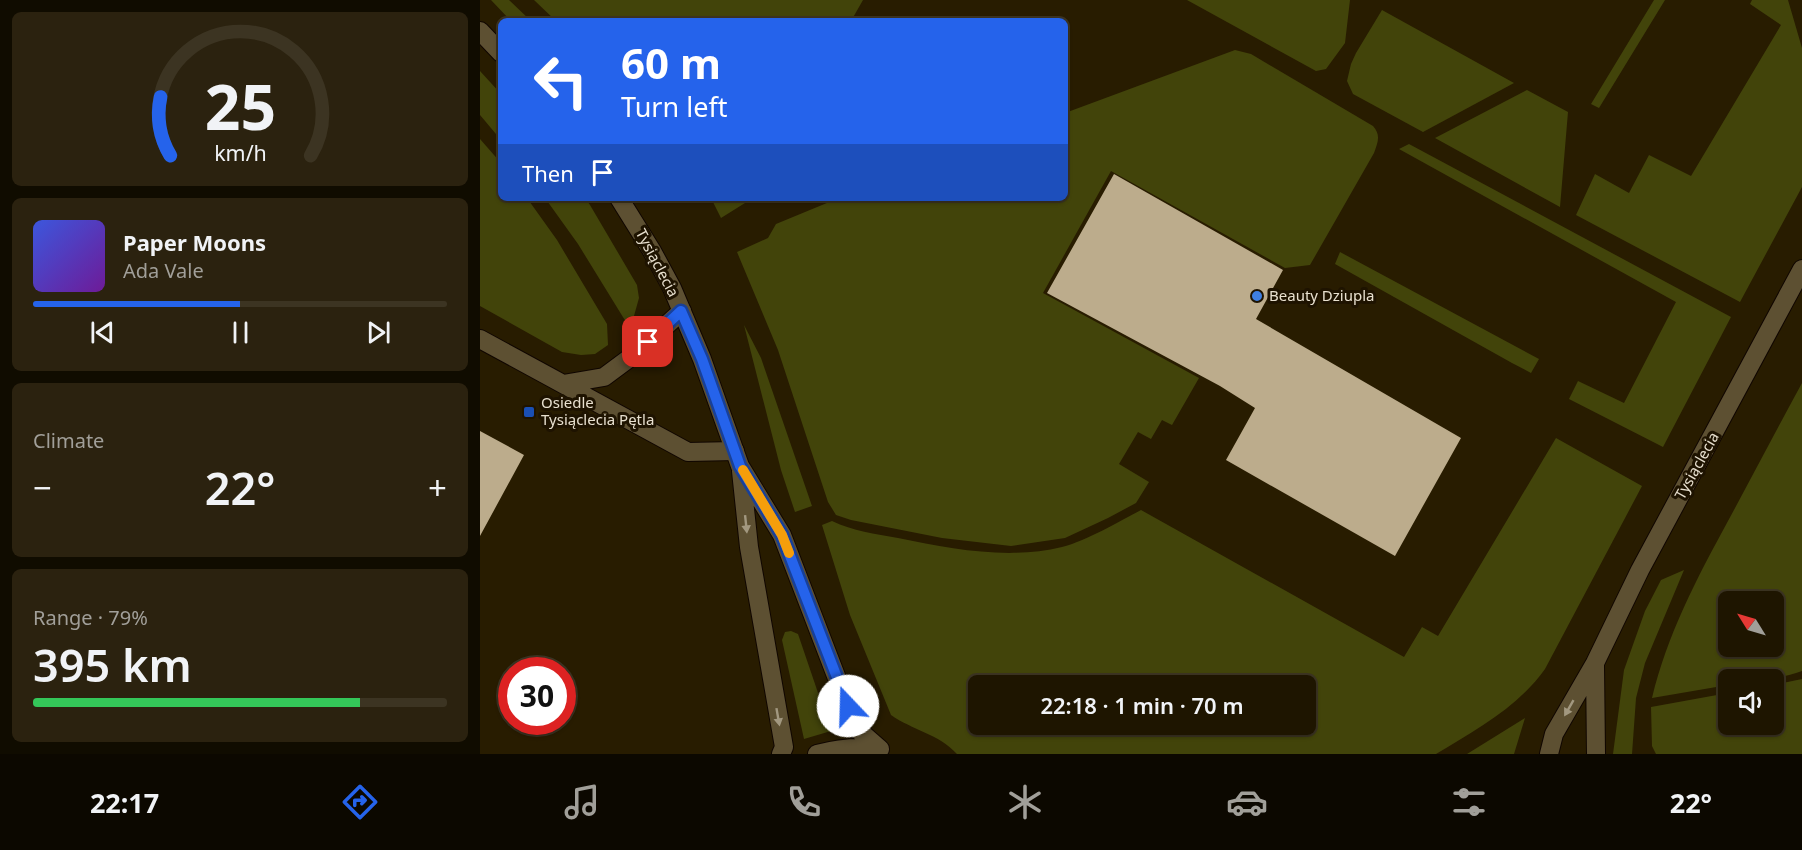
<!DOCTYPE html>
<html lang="en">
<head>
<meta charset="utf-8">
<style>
  :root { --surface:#1e1500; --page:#2b220f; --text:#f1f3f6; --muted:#a19f99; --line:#3c3422; --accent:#2563eb }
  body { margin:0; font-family:"Noto Sans",sans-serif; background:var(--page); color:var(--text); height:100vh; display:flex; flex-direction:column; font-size:22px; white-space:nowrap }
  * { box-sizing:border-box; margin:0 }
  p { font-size:20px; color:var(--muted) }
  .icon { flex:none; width:33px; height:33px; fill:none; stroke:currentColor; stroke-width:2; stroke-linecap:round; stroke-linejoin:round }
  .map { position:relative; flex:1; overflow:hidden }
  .details { display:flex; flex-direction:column; gap:12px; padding:12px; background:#100c00; width:480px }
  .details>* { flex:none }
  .hud { position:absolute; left:18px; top:18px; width:570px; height:183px; border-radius:9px; box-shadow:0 2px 4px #0004,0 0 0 2px var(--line); background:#2563eb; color:#fff; overflow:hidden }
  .needle { width:39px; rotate:307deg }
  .controls { position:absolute; left:1238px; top:591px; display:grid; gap:12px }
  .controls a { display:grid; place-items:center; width:66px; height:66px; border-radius:9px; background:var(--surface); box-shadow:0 2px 4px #0004,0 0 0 2px var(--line); font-size:30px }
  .speed { position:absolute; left:18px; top:657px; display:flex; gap:12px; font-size:30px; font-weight:700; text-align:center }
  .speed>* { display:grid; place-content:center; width:78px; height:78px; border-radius:50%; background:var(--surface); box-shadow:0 2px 4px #0004,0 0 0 2px var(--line); line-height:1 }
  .speed .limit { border:9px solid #d22; background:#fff; color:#111 }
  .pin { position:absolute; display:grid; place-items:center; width:51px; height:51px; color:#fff; margin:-26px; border-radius:12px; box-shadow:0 3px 9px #0006 }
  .me { position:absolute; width:66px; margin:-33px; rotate:339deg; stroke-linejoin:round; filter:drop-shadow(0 0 4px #0008) }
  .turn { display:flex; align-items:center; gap:21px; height:126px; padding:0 24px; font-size:27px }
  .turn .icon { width:78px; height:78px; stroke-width:2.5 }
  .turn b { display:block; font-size:42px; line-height:51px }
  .then { display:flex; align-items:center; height:57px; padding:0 24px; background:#0003; gap:12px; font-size:22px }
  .big { font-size:45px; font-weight:600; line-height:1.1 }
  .details .tile { flex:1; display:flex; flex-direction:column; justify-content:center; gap:9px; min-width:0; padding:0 21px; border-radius:9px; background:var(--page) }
  .details .dial { align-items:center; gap:0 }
  .dial svg { height:156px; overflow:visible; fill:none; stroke:var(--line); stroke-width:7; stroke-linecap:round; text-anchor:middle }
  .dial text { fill:var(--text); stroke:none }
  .song { display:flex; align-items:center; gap:18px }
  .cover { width:72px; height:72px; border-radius:9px; background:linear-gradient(135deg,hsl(230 70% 55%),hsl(280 70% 35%)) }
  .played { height:6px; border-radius:3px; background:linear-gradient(90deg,var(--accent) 50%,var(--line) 50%) }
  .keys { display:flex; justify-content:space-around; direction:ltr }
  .heat { display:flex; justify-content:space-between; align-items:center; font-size:33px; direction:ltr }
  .charge { height:9px; border-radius:4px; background:linear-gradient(90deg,#34c759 79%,var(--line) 0) }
  .trip { position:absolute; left:488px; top:675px; width:348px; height:60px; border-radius:9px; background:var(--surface); box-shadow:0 2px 4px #0004,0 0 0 2px var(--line); font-weight:600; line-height:60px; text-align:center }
  .tab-bar { display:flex; height:96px; justify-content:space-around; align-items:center; background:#0c0800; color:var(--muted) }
  .tab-bar .icon { width:42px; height:42px }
  .tab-bar .active { color:var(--accent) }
  .tab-bar b { font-size:27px; color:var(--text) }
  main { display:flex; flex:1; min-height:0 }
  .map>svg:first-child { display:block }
  .green { fill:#42440a; fill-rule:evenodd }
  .building { fill:#bcac8c }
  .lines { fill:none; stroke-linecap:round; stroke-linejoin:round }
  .lane-casing { stroke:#100600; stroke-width:20 }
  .street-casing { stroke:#100600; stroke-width:20 }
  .lane { stroke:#5d5032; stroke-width:18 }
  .street { stroke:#5d5032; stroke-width:18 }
  .oneway { fill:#a29880 }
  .route-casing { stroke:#184099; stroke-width:15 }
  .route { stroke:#2563eb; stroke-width:10 }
  .slow { stroke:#f59e0b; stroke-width:10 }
  .shop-dot { fill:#3f7fe0; stroke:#1e1300; stroke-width:2 }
  .transit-dot { fill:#1a4fb4; stroke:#1e1300; stroke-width:2 }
  .labels { text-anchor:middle; stroke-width:6; stroke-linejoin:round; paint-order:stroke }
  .street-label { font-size:15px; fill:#e8e0cf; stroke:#1e1300 }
  .poi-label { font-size:15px; fill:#e8e0cf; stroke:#1e1300; text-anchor:start }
</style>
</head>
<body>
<main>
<section class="details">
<div class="tile dial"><svg viewBox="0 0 100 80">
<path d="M14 69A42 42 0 1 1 86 69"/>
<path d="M14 69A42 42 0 0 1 9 39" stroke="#2563eb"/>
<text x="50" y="56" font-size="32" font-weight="700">25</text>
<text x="50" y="72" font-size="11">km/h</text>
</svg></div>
<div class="tile">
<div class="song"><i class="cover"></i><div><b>Paper Moons</b><p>Ada Vale</p></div></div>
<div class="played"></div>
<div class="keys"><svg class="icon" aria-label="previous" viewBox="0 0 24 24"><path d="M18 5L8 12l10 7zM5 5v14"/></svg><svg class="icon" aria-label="pause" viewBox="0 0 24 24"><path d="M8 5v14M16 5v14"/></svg><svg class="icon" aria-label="next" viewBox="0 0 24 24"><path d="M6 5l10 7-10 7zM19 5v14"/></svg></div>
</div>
<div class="tile"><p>Climate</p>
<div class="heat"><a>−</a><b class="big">22°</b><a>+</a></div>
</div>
<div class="tile"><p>Range · 79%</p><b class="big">395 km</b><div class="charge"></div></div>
</section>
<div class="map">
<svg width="1322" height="754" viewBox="0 0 1322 754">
  <rect width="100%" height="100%" fill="#281c00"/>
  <path class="green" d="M11,0H29L51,21H31Z
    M54,0H383L371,21H76Z
    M707,0H870L865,43L846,69L836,71Z
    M1174,0H1185L1119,108L1111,104Z
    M1272,0H1308L1322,48V187L1260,302L1096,215L1115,174L1149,193L1169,155L1211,176L1301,25L1270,4Z
    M902,10L1034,83L943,132L873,94L867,81L871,64L876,53Z
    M755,50L771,54L893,126C901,135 898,142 894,153L830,265L805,268L631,171L563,293L719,378L692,425L682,420L671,439L658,432L639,464L669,482L656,503L628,518L585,538L531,546L462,538L371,520L356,515L348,502L298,350L257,252L288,238L296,224L359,198H585V113Z
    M0,71L21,94V140L0,115Z
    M1047,90L1088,112L1080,207L955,138Z
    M0,139L21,163V198H47L77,240L127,324L128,345L115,354L101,355L82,352L0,306Z
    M929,144L1251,317L1183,447L1089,399L1098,381L1144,403L1196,302L919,149Z
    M65,198H105L110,205L157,285L159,298L152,323L146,322L98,244Z
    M231,198H273L241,218Z
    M860,252L1059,359L1051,373L1032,363L855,264Z
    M264,325L281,358L332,506L315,512L301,470Z
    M1322,383V671C1298,680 1273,680 1248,680V685L1172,698C1187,635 1217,578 1248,521C1273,475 1297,429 1322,383ZM1248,602H1293V646H1248Z
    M1076,438L1162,486L1065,669C1038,707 996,730 956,754H477C459,734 432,730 411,715L370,615L342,525L352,521C373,531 395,534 418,538C472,549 528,560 582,547C606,541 640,521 661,510L924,657L942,627L958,636ZM498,686H825V724H498Z
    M1204,570L1165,663L1156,698L1152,754H1133L1144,670L1165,611L1181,580Z
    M311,631L318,634L351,731L324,739L302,640L305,632Z
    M1322,679V754H1176L1172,746L1171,707L1248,693V724H1293V685Z
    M1045,718L1034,754H987Z"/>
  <path class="building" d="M634,174L803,270L776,319L981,438L915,556L746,460L775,408L740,386L567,293Z
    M0,431L44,455L0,536Z"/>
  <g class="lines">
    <defs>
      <path id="lane" d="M0,339L208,452L255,451
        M83,384L124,377L155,354L202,311"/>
      <path id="street" d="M0,31L21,53
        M139,198L172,251L192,288L222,359L260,466L302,535L376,728L400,749
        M261,471L269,547L304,747L301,754
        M1115,665L1116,754
        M337,754C359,748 378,746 400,749
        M1069,754L1074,734L1115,663L1160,570L1322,269"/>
    </defs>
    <use href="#lane" class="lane-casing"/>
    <use href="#street" class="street-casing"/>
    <use href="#lane" class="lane"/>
    <use href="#street" class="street"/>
  </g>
  <defs><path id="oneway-solid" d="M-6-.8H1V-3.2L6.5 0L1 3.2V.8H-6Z" transform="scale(1.5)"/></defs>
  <g class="oneway">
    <use href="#oneway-solid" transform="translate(266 524) rotate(84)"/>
    <use href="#oneway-solid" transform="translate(1089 708) rotate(120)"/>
    <use href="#oneway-solid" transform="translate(298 717) rotate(80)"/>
  </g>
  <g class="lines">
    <defs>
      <path id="route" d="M168,342L201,311L222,359L260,466L302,535L368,706"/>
    </defs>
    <use href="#route" class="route-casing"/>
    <use href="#route" class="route"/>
    <path class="slow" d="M263,470L302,535L309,553"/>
  </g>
  <circle class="shop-dot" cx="777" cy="296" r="6"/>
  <rect class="transit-dot" x="43" y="406" width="12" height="12" rx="3"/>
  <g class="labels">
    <g class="street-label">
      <text transform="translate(177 263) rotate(62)" y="5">Tysiąclecia</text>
      <text transform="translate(1217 466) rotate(-61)" y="5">Tysiąclecia</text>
    </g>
    <g class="poi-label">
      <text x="789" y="301">Beauty Dziupla</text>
      <text x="61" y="408">Osiedle<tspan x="61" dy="17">Tysiąclecia Pętla</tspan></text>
    </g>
  </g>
</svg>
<div class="controls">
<a><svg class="needle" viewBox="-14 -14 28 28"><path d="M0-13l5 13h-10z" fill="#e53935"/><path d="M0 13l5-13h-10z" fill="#a19f99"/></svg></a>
<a><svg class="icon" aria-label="sound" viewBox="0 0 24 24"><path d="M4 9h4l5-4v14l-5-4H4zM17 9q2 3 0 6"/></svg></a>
</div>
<div class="speed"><div class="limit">30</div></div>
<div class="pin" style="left:168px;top:342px;background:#d93025"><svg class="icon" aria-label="arrive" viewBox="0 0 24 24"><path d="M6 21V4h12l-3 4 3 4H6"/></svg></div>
<svg class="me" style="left:368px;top:706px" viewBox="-20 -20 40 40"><circle r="19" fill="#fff"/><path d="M0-13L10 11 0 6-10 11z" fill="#2563eb"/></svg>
<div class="trip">22:18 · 1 min · 70 m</div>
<div class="hud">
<div class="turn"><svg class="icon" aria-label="left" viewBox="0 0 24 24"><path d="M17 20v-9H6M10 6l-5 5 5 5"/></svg><div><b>60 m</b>Turn left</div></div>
<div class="then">Then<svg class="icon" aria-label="arrive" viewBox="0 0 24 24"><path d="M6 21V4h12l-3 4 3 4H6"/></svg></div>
</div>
</div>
</main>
<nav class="tab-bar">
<b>22:17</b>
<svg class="icon active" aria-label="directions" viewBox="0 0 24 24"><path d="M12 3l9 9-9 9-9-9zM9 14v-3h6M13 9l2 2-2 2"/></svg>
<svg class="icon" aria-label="music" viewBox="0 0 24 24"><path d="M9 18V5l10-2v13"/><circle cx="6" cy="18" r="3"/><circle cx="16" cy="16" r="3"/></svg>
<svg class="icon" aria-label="phone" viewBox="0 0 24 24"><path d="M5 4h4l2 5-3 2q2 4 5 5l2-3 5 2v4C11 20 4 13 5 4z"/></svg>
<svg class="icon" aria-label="climate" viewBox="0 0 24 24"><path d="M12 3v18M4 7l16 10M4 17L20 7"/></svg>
<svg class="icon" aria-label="car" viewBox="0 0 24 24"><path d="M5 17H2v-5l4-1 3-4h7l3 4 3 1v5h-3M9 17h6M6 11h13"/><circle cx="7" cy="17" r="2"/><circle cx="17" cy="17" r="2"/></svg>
<svg class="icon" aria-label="filters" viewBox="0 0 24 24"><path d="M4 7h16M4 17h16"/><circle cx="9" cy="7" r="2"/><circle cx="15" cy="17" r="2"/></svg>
<b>22°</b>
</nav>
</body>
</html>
